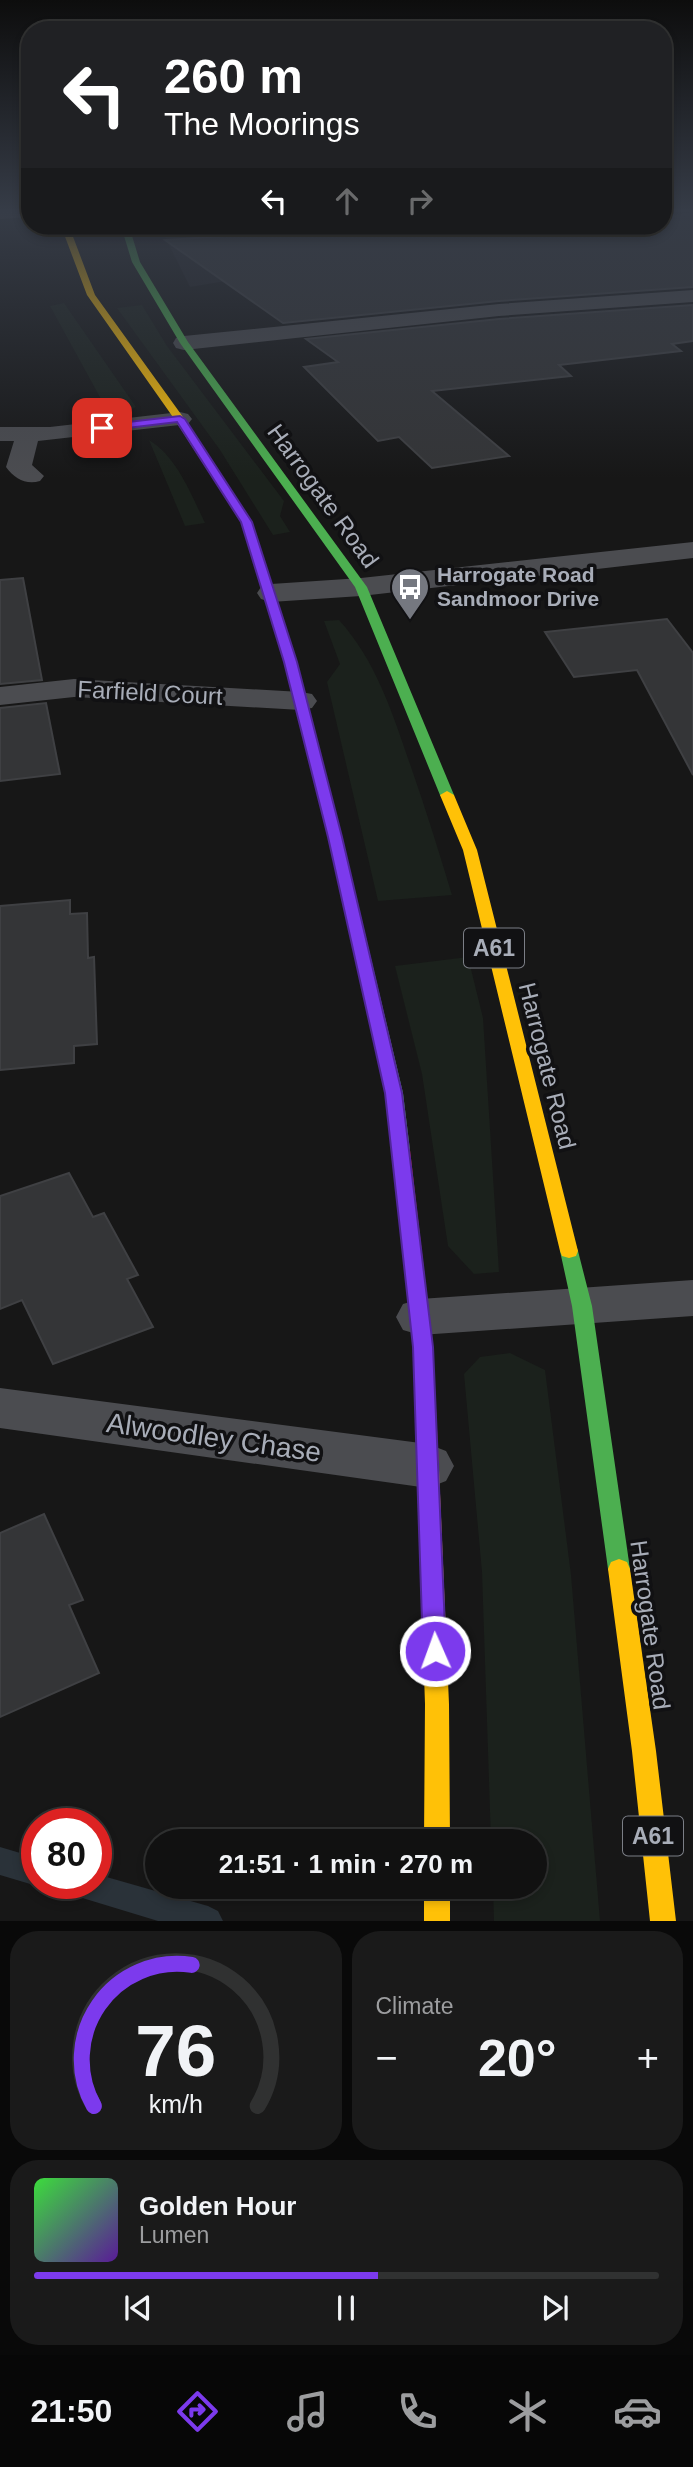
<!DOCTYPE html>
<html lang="en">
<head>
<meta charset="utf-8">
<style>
  :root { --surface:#111; --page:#1a1a1a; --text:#f1f3f6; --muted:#9c9d9f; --line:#303131; --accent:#7c3aed }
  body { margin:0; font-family:Arial,sans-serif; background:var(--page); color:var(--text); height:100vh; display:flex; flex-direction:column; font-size:26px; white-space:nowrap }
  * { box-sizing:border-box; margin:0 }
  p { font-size:23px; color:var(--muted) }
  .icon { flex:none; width:38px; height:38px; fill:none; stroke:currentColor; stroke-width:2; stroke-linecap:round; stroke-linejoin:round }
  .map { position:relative; height:1921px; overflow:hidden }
  .details { display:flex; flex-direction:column; gap:10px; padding:10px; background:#090909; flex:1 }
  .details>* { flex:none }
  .banner { position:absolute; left:21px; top:21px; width:651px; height:214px; border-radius:28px; box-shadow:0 4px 10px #0003,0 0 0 2px var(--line); background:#202124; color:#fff; overflow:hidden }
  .speed { position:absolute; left:21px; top:1808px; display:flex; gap:14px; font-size:35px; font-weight:700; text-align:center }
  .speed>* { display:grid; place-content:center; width:91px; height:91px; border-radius:50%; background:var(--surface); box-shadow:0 4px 10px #0003,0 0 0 2px var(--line); line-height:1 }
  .speed .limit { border:10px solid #d22; background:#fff; color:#111 }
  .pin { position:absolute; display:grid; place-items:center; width:60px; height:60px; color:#fff; margin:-30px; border-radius:14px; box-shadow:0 4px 10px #0006 }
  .me { position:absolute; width:77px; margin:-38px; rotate:358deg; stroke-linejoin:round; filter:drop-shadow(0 0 5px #0008) }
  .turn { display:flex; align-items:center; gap:24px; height:147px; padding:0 28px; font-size:32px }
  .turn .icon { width:91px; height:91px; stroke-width:2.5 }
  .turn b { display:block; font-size:49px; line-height:60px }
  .lanes { display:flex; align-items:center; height:66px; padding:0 28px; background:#0003; justify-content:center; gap:35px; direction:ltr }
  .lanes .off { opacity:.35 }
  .big { font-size:52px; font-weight:800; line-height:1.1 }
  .details .tile { flex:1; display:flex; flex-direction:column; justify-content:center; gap:10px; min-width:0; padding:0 24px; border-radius:28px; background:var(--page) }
  .details .dial { align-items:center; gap:0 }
  .dial svg { height:182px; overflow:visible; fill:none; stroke:var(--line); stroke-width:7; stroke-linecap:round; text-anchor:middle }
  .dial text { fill:var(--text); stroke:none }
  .song { display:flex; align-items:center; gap:21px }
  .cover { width:84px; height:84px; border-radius:10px; background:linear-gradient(135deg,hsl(120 70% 55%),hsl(270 70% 35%)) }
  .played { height:7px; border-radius:4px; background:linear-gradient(90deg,var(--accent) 55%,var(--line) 55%) }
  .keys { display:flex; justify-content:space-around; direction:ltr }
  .heat { display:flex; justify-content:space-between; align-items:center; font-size:38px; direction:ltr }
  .details .tiles { flex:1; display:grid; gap:10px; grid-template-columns:1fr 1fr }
  .tile:last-child { grid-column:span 2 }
  .trip { position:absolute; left:145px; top:1829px; width:402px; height:70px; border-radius:35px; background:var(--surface); box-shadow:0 4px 10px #0003,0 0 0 2px var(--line); font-weight:800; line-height:70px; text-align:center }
  .dock { display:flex; height:112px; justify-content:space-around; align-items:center; background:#070707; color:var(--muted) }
  .dock .icon { width:49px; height:49px }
  .dock .selected { color:var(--accent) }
  .dock b { font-size:32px; color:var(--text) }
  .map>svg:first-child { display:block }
  .built { fill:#212124 }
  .green { fill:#1b211c }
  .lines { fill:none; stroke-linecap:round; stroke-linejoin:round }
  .stream { fill:#2a3239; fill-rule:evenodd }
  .building { fill:#343537; stroke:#3f4043; stroke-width:2 }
  .street { fill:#4b4c50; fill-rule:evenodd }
  .fast { fill:#4caf50; fill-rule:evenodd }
  .slow { fill:#ffc107; fill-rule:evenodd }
  .jam { fill:#c62828; fill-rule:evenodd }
  .route { fill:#7c3aed; stroke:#51269a; stroke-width:2 }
  .labels { text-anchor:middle; stroke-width:7; stroke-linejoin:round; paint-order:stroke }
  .far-poi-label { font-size:21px; font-weight:bold; fill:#a8adb8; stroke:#111113; text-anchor:start }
  .shield { fill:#111113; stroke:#7b7e86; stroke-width:2 }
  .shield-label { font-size:23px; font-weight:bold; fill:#a8adb8 }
  .street-label { font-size:24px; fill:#a8adb8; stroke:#111113 }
  .near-street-label { font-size:28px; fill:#a8adb8; stroke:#111113 }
</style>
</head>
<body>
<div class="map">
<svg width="693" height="1921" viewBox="0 0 693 1921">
  <rect width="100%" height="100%" fill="#171717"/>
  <path class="built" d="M166,226H289L310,267L190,287L163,233Z"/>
  <path class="green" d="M64,303L136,407L116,416L107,410L50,306Z
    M142,305L167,346L284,501L280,516L290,532L273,535L220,450L117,308Z
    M149,440C177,457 191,494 205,523L185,526Z
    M339,620C377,662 393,715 411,767C426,810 439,852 452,895L378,901L327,682L340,664L324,621Z
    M468,957L483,1018L499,1272L474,1274L448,1246L422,1074L395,966Z
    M510,1353L545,1370L571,1575L600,1921H494L493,1887L536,1886V1841H491L482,1572L464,1374L480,1357Z"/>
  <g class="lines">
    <path class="stream" d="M0,1847L37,1858V1883H45L37,1886L0,1875Z
      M96,1874L208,1906L218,1911L223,1921H158L66,1893L62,1883H96Z"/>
  </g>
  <path class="building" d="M693,213V287L499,301L283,323L165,240L374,226H663V218Z
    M693,305V341L672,344L681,351L559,365L571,376L432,391L509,456L432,468L399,437L378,441L304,367L338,362L306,339L499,319Z
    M23,578L42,680L0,684V580Z
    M667,619L693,653V775L637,670L574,677L545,632Z
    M46,703L60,774L0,781V708Z
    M70,900V914L87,913L88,958L94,957L97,1044L74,1046V1063L0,1070V906Z
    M69,1173L93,1217L104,1213L138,1275L127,1279L153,1327L53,1364L22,1300L0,1309V1196Z
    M44,1514L83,1600L69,1605L99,1673L0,1717V1533Z"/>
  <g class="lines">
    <path class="street" d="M0,209H30V217L0,219Z
      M693,290V302L499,316L184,350L176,348L173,343L176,338L184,336L499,304Z
      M180,412L188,414L192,419L188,424L38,441L32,465L44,476L40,481C26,485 15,479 6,467L14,441H0V427H50Z
      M693,542V558L361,596L271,602L261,599L257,593L261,587L271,584L361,578Z
      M74,679L301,692L312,694L317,701L312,708L301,710L74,697L0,705V687Z
      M693,1280V1316L420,1335L403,1330L396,1317L403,1304L420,1299Z
      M0,1388L428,1444L446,1451L454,1466L446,1481L428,1488L0,1428Z"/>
    <path class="fast" d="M121,226H129L140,262L188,342L367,587L454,795L452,798H442L440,795L355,587L180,343L132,262Z
      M212,473H220L252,522L296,662L342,837L403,1093L410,1150L407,1154H395L392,1150L385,1093L328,837L284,662L242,522L211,475Z
      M569,1244L576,1246L578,1251L592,1306L630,1569L627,1576L619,1579L611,1576L608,1569L572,1306L560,1251L562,1246Z"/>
    <path class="slow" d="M61,226H69L95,295L183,417L221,475L220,477H212L175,420L87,295Z
      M447,791L454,795L477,850L578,1251L576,1256L569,1258L562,1256L560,1251L463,850L440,795Z
      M428,1461L436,1464L439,1470L449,1704L450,1841H424L425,1704L417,1470L420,1464Z
      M619,1559L627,1562L630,1569L656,1751L676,1921H650L632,1751L608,1569L611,1562Z
      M424,1886H450V1921H424Z"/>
    <path class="jam" d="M401,1144L407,1146L410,1150L433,1347L439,1470L436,1476L428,1479L420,1476L417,1470L413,1347L392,1150L395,1146Z"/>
  </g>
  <linearGradient id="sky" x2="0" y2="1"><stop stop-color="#0d0d0d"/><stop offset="0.44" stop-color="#363c47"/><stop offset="1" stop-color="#363c47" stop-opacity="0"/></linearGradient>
  <rect width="693" height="478" fill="url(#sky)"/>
  <path class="route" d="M180,416L185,419L252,522L297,662L342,837L402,1093L433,1347L446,1651L443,1659L435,1662L426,1659L423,1651L413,1347L385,1093L328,837L284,662L241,522L177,422L102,431L97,428L102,425Z"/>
  <defs>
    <symbol id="bus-pin" viewBox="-11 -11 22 30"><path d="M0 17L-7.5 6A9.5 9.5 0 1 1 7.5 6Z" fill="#757880" stroke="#111113"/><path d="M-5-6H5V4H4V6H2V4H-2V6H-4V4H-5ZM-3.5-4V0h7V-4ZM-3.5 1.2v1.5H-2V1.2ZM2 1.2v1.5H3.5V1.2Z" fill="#fff"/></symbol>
  </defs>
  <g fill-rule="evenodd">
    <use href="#bus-pin" x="388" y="565" width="44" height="60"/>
  </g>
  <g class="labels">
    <g class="far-poi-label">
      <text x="437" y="582">Harrogate Road<tspan x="437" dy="24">Sandmoor Drive</tspan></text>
    </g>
    <g class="shield">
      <rect x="464" y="928.5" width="60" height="39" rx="5"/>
      <rect x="623" y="1816.5" width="60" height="39" rx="5"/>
    </g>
    <g class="shield-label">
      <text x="494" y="956">A61</text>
      <text x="653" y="1844">A61</text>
    </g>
    <g class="street-label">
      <text transform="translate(323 496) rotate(54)" y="8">Harrogate Road</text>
      <text transform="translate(150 693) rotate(3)" y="8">Farfield Court</text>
      <text transform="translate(547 1066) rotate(76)" y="8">Harrogate Road</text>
      <text transform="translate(650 1625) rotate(82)" y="8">Harrogate Road</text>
    </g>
    <g class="near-street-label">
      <text transform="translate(214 1437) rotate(8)" y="10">Alwoodley Chase</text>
    </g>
  </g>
</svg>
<div class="speed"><div class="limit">80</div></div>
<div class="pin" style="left:102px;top:428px;background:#d93025"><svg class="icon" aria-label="arrive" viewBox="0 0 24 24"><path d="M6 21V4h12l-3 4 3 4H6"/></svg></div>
<svg class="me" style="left:435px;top:1651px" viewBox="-20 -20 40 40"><circle r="17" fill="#7c3aed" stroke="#fff" stroke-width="3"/><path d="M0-11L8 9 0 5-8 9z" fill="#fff"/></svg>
<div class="trip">21:51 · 1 min · 270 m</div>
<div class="banner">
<div class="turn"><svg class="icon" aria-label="left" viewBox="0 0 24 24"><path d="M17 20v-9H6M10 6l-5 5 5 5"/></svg><div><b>260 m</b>The Moorings</div></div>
<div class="lanes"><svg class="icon" aria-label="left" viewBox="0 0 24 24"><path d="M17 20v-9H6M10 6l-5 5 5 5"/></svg><svg class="icon off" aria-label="ahead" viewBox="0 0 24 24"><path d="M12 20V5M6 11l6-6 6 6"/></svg><svg class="icon off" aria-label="right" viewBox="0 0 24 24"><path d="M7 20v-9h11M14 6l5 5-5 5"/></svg></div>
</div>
</div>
<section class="details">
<div class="tiles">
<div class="tile dial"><svg viewBox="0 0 100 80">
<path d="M14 69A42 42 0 1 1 86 69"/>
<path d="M14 69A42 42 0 0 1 57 7" stroke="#7c3aed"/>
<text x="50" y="56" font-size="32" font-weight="700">76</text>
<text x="50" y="72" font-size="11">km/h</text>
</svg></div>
<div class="tile"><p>Climate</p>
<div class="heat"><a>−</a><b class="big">20°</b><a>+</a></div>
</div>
<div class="tile">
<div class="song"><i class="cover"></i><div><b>Golden Hour</b><p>Lumen</p></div></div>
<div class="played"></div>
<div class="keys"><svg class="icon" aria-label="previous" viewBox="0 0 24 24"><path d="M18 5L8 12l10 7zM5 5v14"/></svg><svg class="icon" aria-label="pause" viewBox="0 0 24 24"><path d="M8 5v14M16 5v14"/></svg><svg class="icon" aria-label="next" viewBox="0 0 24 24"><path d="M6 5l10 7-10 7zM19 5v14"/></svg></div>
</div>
</div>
</section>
<nav class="dock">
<b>21:50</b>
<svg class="icon selected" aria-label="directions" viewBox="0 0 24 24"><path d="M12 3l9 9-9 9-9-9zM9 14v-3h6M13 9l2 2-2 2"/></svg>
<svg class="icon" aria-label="music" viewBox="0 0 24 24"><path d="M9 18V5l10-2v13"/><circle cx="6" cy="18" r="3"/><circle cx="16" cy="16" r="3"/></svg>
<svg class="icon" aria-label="phone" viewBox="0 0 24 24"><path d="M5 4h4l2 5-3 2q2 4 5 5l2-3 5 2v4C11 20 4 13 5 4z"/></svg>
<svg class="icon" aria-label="climate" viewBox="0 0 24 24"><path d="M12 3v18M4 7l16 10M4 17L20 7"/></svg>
<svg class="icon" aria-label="car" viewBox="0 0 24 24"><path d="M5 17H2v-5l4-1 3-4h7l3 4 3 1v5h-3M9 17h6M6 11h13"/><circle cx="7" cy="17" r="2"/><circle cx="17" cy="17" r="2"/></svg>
</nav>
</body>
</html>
